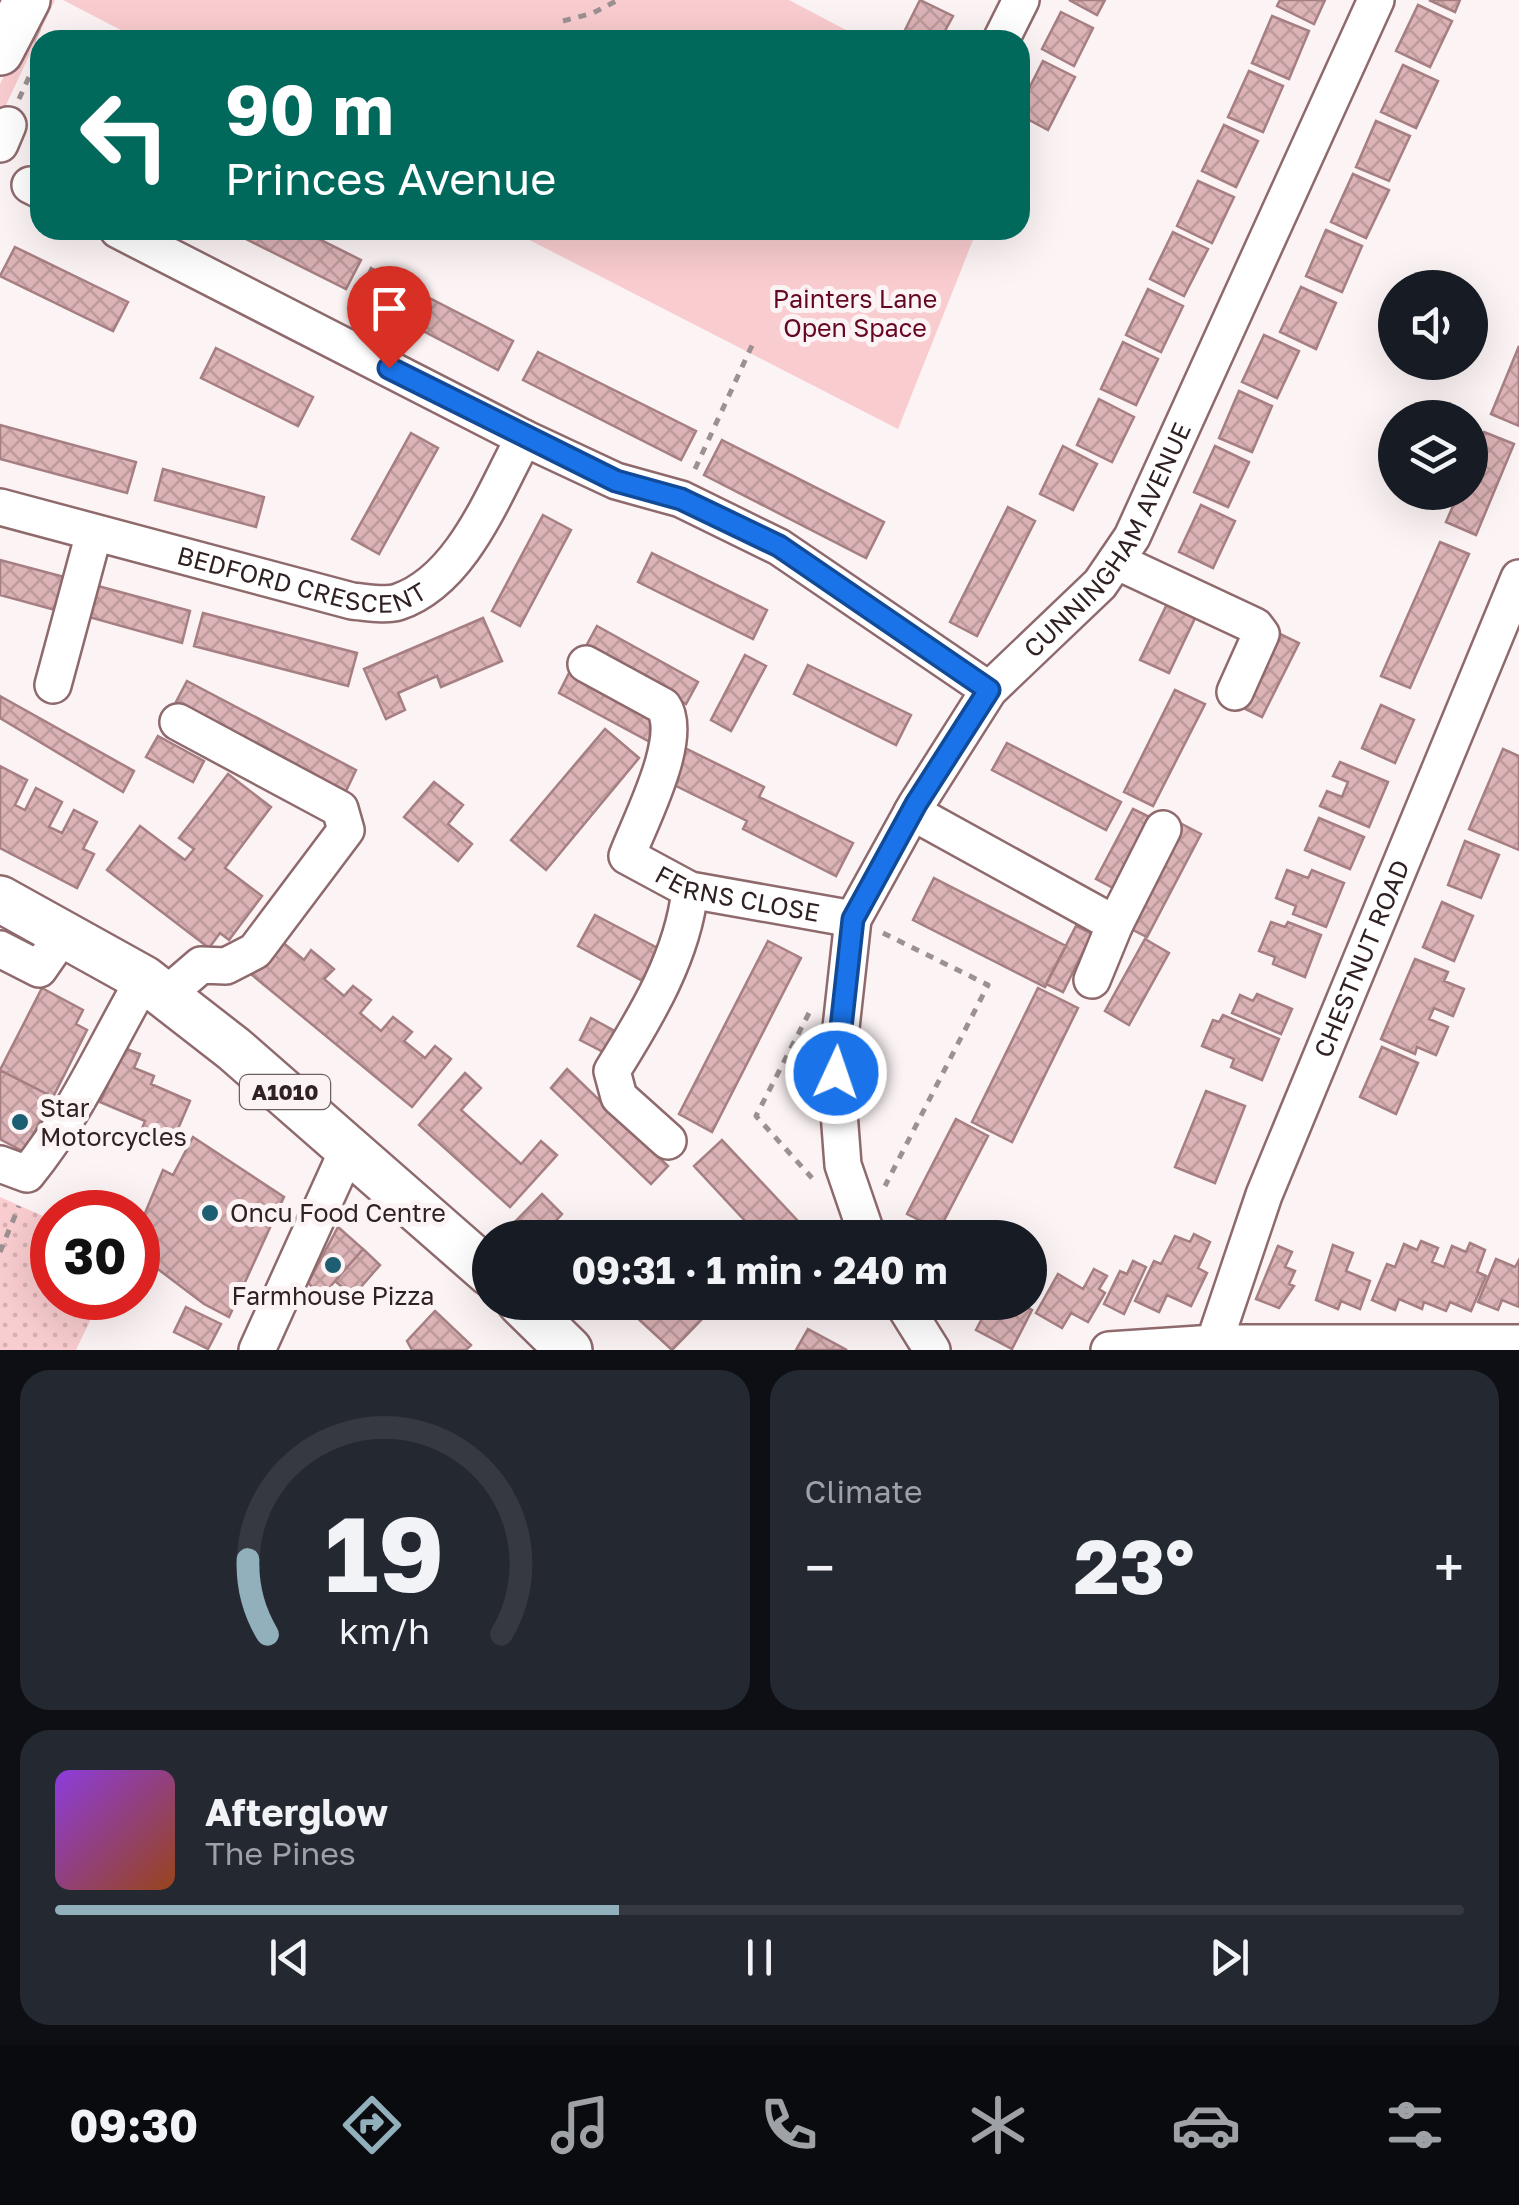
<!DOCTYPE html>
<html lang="en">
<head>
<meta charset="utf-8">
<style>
  :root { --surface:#171b24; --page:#242831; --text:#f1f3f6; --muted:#9ea1a6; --line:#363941; --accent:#92b0bb }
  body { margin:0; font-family:"Golos Text",sans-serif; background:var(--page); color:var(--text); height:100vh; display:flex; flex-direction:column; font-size:38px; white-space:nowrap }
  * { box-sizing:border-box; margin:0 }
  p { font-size:32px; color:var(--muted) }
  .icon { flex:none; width:55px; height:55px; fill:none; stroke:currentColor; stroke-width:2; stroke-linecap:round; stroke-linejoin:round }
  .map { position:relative; height:1350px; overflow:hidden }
  .side { display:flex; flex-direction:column; gap:20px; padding:20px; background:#0d0f14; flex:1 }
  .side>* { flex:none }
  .banner { position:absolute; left:30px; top:30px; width:1000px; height:210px; border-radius:30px; box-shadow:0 10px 40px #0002; background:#00695c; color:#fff; overflow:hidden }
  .fabs { position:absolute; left:1378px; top:270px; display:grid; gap:20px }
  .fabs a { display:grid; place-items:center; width:110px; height:110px; border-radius:50%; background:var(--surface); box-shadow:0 10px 40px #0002; font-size:50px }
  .speed { position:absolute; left:30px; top:1190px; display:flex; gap:20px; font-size:50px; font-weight:700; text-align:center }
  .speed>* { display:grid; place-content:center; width:130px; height:130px; border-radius:50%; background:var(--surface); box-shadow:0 10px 40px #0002; line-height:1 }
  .speed .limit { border:15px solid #d22; background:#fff; color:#111 }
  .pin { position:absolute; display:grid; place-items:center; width:85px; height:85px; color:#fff; margin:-102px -42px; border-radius:50% 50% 50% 0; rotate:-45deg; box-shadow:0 0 10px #0007 }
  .pin .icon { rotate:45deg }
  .me { position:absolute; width:110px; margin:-55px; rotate:3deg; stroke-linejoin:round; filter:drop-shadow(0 0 8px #0008) }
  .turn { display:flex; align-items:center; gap:35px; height:210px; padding:0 30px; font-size:45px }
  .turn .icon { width:130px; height:130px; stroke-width:2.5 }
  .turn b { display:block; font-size:70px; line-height:85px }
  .big { font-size:75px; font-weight:700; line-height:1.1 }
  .side .tile { flex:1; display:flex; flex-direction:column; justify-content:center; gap:15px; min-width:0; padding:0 35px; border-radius:30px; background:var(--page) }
  .side .dial { align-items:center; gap:0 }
  .dial svg { height:260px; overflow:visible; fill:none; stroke:var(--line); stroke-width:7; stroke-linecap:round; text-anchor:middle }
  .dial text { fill:var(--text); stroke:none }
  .song { display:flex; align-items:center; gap:30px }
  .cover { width:120px; height:120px; border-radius:15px; background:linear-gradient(135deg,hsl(270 70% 55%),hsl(20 70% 35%)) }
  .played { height:10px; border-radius:5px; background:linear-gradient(90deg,var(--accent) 40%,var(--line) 40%) }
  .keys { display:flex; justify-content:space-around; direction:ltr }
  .heat { display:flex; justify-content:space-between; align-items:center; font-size:55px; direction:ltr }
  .side .tiles { flex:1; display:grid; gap:20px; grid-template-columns:1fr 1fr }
  .tile:last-child { grid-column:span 2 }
  .trip { position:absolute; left:472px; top:1220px; width:575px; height:100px; border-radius:50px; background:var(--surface); box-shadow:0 10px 40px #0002; font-weight:700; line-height:100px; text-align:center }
  .menu { display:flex; height:160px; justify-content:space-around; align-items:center; background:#090b0e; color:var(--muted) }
  .menu .icon { width:70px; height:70px }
  .menu .active { color:var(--accent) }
  .menu b { font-size:45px; color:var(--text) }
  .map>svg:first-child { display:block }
  .grass { fill:url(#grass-dots) }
  .forest { fill:url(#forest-firs) }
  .park { fill:#f9cccf }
  .building { fill:url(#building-cross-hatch); stroke:#a67f82; stroke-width:2.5 }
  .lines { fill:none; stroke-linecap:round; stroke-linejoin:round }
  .minor-casing { stroke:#8f6a6d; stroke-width:40 }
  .major-casing { stroke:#8f6a6d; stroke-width:50 }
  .path { stroke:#9c9091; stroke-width:5; stroke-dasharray:8 8; stroke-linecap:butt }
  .minor { stroke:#fff; stroke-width:35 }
  .major { stroke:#fff; stroke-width:45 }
  .route-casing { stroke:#114b97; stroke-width:25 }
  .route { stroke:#1a73e8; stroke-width:18 }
  .poi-dot { fill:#1d5e73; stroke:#fcf3f4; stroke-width:4 }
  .labels { text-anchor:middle; stroke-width:10; stroke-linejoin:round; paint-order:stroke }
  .shield { fill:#fcf3f4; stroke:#6d6061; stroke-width:2.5 }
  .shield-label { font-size:22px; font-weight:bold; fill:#302122 }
  .park-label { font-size:25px; fill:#650722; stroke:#fcf3f4 }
  .street-label { font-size:25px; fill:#302122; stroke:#fcf3f4 }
  .poi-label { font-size:25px; fill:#302122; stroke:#fcf3f4; text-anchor:start }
</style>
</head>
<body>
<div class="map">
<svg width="1519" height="1350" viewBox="0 0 1519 1350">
  <defs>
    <pattern id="grass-dots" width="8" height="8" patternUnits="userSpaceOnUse" patternTransform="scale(2.5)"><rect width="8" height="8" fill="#f9cccf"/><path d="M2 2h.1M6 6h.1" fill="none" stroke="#d6afb1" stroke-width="1.8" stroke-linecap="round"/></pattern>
    <pattern id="forest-firs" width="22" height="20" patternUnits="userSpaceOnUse" patternTransform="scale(2.5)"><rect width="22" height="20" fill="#f9cccf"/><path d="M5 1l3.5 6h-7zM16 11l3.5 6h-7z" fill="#d6afb1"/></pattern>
    <pattern id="building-cross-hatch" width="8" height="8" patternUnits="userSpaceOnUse" patternTransform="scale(2.5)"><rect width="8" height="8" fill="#dcb3b6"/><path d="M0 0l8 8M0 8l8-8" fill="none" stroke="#bd9a9c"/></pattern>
  </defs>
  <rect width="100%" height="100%" fill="#fcf3f4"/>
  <path class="grass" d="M0,1197L52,1220V1298H101L76,1350H0Z"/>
  <path class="forest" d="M42,0H55L0,118V84Z"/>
  <path class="park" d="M63,0H789L865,40H140Z
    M510,230H977L898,429Z"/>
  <path class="building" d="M920,0L953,16L940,40H900Z
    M1069,0H1105L1097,15Z
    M1280,0H1325L1314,24L1277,6Z
    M1429,0H1460L1455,12Z
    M1418,5L1452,21L1430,67L1396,51Z
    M1061,12L1093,28L1074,66L1042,49Z
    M1272,16L1309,31L1289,79L1252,63Z
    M1043,61L1075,77L1048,130L1020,115V106Z
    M1403,65L1438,81L1416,128L1381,112Z
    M1249,71L1283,86L1263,132L1228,117Z
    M1376,121L1410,136L1389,181L1356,167Z
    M1224,125L1258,141L1236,187L1202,171Z
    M1353,174L1389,190L1366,238L1331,222Z
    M1198,181L1234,197L1212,243L1177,226Z
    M228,230H301L361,260L346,289Z
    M1326,230L1362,246L1342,292L1306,276Z
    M1173,232L1208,249L1184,296L1150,279Z
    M15,247L128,302L113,331L0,276Z
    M371,268L513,341L498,370L356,296Z
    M1301,287L1336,303L1316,349L1280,332Z
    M1148,289L1183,306L1161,352L1126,335Z
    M1264,335L1299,351L1277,398L1242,382Z
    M1123,342L1158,359L1136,405L1101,389Z
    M1519,346V426L1491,414Z
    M216,348L313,397L298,426L201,378Z
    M538,352L696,431L681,460L523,380Z
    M1239,391L1272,406L1252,452L1219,438Z
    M1099,399L1134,417L1112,462L1077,445Z
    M0,425L136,462L127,493L0,459Z
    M1484,432L1514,444L1476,535L1446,522L1459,492H1470V465Z
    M411,433L438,448L379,554L352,539Z
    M722,440L884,522L866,558L704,475Z
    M1063,446L1097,464L1073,510L1040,494Z
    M1215,446L1249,462L1228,507L1194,492Z
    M163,469L264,497L256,527L155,500Z
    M1201,505L1235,521L1213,568L1179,552Z
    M1008,507L1035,521L977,636L950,622Z
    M543,515L571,530L520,626L492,611Z
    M1440,542L1469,554L1410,688L1381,676Z
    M652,553L767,610L753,639L638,582Z
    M0,560L64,577L55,610L0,595Z
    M87,583L190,611L182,643L78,614Z
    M1168,602L1196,616L1169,673L1140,660Z
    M203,613L357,653L348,686L194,646Z
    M483,618L502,661L441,687L437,676L398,693L405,710L386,719L364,669Z
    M597,626L698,682L686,704L585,648Z
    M1278,633L1299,643L1262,717L1241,707Z
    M745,655L766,666L731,731L711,720Z
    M808,665L911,715L896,745L794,694Z
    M569,673L663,724L652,743L559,693Z
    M187,681L356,770L346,791L176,702Z
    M1175,690L1205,704L1153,806L1124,792Z
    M0,696L134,771L123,792L0,718Z
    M1381,705L1414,720L1395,763L1362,748Z
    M605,729L639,758L546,870L511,840Z
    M158,736L204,761L193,782L146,757Z
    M1007,743L1121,802L1106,830L992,770Z
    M685,748L764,787L759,797L853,843L836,876L743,829L747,821L668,782Z
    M1503,749L1519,756V850L1469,829Z
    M1340,762L1388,782L1369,827L1320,806L1327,791L1342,797L1348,782L1333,776Z
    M0,766L27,780L15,805L25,810L36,788L62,802L49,827L62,833L74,810L97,822L83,849L94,854L77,888L0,848Z
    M228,774L271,807L225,868L262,896L229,940L220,933L209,948L107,870L140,826L185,860L194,849L179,838Z
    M434,782L463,805L448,824L472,844L458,861L404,817Z
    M1133,809L1154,819L1117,890L1096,879Z
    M1319,818L1364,837L1350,869L1305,850Z
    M1182,824L1201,834L1147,937L1127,927Z
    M1465,841L1499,855L1481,898L1448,885Z
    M1287,870L1308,878L1312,870L1344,883L1326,927L1293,914L1296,906L1276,898Z
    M934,878L1066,946L1045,987L913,920Z
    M1442,902L1473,916L1454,961L1423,947Z
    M595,915L669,954L652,986L578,946Z
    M1271,922L1285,927L1288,922L1321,935L1305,977L1273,964L1275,957L1259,951Z
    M1076,926L1092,934L1063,992L1046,984Z
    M275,936L304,960L311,950L334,969L324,979L344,996L353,986L371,1000L360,1013L381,1031L393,1017L412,1032L404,1041L425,1058L435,1046L451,1059L412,1107L246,970Z
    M1145,939L1169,953L1129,1025L1105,1011Z
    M768,941L801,958L712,1132L679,1114Z
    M1415,959L1448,972L1444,981L1464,989L1453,1016L1434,1008L1429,1019L1448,1027L1436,1055L1417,1047L1415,1054L1381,1039Z
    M42,988L83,1010L76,1024L87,1030L53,1097L0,1070Z
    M1038,988L1078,1008L1012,1142L972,1122Z
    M1257,994L1292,1009L1281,1034L1232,1013L1240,995L1253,1001Z
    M1223,1015L1279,1039L1262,1080L1231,1067L1234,1059L1202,1046L1213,1020L1219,1022Z
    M591,1018L624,1036L613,1057L580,1040Z
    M1382,1047L1418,1063L1396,1114L1360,1097Z
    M124,1048L140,1054L134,1068L154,1076L151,1084L190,1101L174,1138L165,1134L161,1145L139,1136L145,1121L100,1102Z
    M567,1069L668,1166L651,1184L551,1088Z
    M0,1070L53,1097L24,1152L0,1139Z
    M465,1073L481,1088L461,1110L521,1164L541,1141L557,1155L510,1207L419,1125Z
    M1206,1091L1245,1106L1215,1183L1175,1167Z
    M956,1119L988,1136L939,1230L907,1214Z
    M193,1137L284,1197L229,1317L204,1304L138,1254V1230L163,1170L173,1175Z
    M722,1140L812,1236L761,1238L694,1166Z
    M542,1194L562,1214L554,1223L570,1238H518L508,1229Z
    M338,1227L363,1249L322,1296L308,1283Z
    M1194,1234L1210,1242L1198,1268L1207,1273L1191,1306L1167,1295L1159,1312L1135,1301L1154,1261L1161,1264L1175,1236L1190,1242Z
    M1421,1241L1438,1248L1432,1262L1444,1267L1452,1246L1466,1252L1470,1243L1485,1250L1477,1272L1486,1276L1471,1311L1450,1302L1446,1311L1424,1302L1422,1309L1399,1299L1395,1310L1372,1300L1387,1264L1395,1267L1404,1244L1417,1250Z
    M1333,1245L1353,1253L1346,1271L1370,1281L1360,1309L1341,1301L1338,1309L1316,1300Z
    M1278,1246L1292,1252L1285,1267L1295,1271L1289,1284L1294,1286L1279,1308L1256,1299Z
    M363,1249L380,1265L353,1296L335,1281Z
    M1496,1259L1515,1267L1519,1260V1307L1502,1300L1498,1310L1478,1302Z
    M1133,1261L1146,1267L1124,1314L1104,1304L1120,1271L1127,1274Z
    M1094,1269L1107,1276L1099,1289L1105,1293L1088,1322L1071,1313L1062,1328L1036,1313L1058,1274L1083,1289Z
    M620,1302H686L703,1318L672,1350Z
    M999,1302H1029L1027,1307L1032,1310L1012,1349L976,1330L987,1309L994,1313Z
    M186,1307L221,1324L208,1349L174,1332Z
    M435,1311L471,1345L466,1350H412L407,1341Z
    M808,1329L847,1350H796Z"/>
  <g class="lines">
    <defs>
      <g id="minor">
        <path d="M1001,40L1021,0"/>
        <path d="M0,144L8,125"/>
        <path d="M30,185L40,190"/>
        <path d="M118,230L524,438L616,481L681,499L779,547L989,690"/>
        <path id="s1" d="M0,507L352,601C365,602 386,606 398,602C463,580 494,492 524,438"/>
        <path d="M1116,561L1255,626L1261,634L1235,692"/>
        <path id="s2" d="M586,664L663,706C685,737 640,821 627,856L690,890L853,919"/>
        <path d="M53,685L94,533"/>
        <path d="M912,812L1115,924"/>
        <path d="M0,949L39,969L64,933"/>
        <path d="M1092,980L1115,924L1163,829"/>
        <path d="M165,996L201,965L226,966L255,951L346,830L340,809L178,722"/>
        <path d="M668,1141L619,1097L612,1071C647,1015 683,955 690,890"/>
        <path d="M0,1164L27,1174C76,1114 106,1045 144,979"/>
        <path id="s3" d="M868,1238L843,1165L836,1073L853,919L916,805L989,690L1100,584L1132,537L1376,0"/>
        <path d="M902,1302L932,1350"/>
        <path id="s4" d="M1214,1343L1264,1195L1519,578"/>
        <path d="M257,1350L349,1147"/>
        <path d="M1109,1350L1214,1343H1519"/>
      </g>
      <path id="major" d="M0,52L27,0
        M0,899L144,979L234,1049L490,1273
        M520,1302L569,1350"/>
    </defs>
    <use href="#minor" class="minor-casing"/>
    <use href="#major" class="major-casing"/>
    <path class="path" d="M563,21L593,13L618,0
      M19,99L29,77
      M695,469L755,339
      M883,933L988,985L885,1186
      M809,1013L756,1116L812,1178
      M0,1252L19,1206"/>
    <use href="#minor" class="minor"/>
    <use href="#major" class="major"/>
  </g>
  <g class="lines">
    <defs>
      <path id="route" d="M389,368L616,481L681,499L779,546L989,690L916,804L853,919L836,1073"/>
    </defs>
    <use href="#route" class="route-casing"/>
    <use href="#route" class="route"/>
  </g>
  <g class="poi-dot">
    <circle cx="20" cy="1122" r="10"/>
    <circle cx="210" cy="1213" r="10"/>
    <circle cx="333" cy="1265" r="10"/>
  </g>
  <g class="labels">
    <rect class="shield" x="240" y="1075" width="90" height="34" rx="8"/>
    <g class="shield-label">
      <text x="285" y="1100">A1010</text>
    </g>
    <g class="park-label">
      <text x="855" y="308">Painters Lane<tspan x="855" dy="29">Open Space</tspan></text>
    </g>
    <g class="street-label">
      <text dy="9" stroke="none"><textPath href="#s3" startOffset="785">CUNNINGHAM AVENUE</textPath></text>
      <text dy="9" stroke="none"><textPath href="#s1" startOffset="312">BEDFORD CRESCENT</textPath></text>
      <text dy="9" stroke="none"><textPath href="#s2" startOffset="365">FERNS CLOSE</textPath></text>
      <text dy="9" stroke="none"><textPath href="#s4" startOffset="412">CHESTNUT ROAD</textPath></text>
    </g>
    <g class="poi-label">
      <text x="40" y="1117">Star<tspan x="40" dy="29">Motorcycles</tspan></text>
      <text x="230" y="1222">Oncu Food Centre</text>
      <text x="333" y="1305" text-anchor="middle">Farmhouse Pizza</text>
    </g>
  </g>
</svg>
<div class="fabs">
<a><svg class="icon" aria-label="sound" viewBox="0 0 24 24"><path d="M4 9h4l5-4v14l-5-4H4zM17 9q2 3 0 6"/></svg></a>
<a><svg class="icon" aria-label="layers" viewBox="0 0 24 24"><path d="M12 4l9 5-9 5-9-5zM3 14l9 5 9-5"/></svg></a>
</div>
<div class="speed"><div class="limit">30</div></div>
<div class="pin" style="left:389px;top:368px;background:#d93025"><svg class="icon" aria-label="arrive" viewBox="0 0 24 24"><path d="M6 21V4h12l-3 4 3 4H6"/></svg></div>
<svg class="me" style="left:836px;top:1073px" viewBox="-20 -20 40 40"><circle r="17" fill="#1a73e8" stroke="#fff" stroke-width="3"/><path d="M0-11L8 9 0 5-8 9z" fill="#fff"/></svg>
<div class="trip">09:31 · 1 min · 240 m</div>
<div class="banner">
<div class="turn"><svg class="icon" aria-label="left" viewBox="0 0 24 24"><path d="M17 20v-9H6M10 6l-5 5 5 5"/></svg><div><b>90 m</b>Princes Avenue</div></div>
</div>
</div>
<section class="side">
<div class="tiles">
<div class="tile dial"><svg viewBox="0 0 100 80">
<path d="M14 69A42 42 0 1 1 86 69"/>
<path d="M14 69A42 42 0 0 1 8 46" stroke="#92b0bb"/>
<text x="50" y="56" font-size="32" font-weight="700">19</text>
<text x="50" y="72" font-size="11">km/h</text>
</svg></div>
<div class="tile"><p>Climate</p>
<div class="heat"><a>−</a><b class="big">23°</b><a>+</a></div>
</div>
<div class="tile">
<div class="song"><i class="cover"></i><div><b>Afterglow</b><p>The Pines</p></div></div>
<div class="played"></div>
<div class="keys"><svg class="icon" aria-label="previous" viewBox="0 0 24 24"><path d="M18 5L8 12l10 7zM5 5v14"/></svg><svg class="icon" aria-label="pause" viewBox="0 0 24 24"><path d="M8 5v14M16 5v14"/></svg><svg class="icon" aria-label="next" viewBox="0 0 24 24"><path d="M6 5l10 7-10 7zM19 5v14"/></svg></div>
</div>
</div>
</section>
<nav class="menu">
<b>09:30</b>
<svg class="icon active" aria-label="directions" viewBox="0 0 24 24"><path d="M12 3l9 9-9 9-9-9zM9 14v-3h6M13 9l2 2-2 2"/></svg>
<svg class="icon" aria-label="music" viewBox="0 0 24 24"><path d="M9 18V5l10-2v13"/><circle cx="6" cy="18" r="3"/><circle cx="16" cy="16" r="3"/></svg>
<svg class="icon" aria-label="phone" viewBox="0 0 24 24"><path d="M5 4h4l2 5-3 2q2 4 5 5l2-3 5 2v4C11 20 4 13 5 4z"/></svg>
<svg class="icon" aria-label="climate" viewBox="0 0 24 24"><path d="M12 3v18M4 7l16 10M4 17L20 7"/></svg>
<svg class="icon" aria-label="car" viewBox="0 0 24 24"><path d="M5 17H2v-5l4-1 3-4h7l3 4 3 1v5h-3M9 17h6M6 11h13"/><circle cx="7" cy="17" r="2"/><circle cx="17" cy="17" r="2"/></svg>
<svg class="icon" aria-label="filters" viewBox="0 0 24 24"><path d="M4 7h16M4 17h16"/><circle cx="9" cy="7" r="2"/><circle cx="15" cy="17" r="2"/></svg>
</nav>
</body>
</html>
